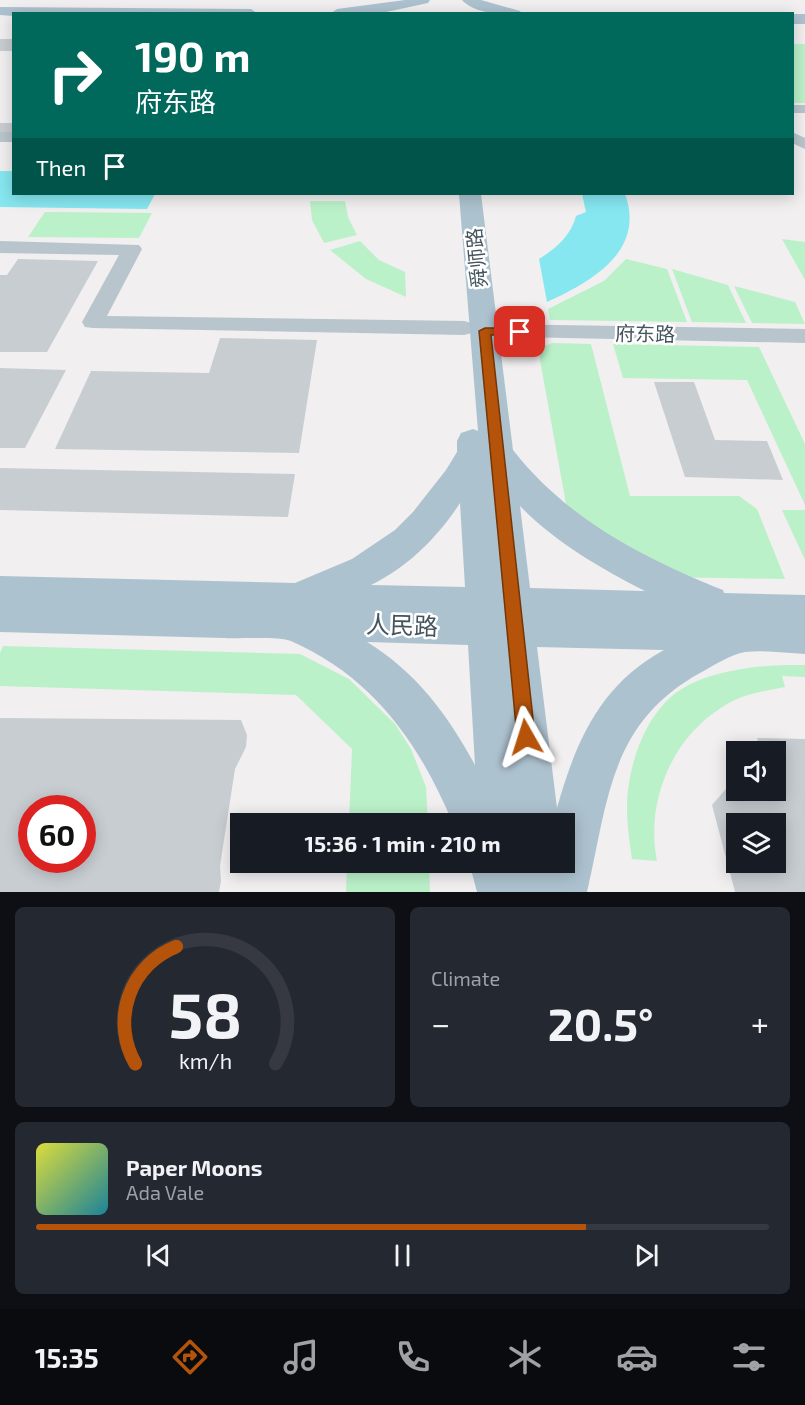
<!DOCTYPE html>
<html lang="en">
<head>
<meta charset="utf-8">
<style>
  :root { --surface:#171b24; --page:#242831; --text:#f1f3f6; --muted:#9ea1a6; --line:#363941; --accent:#b45309 }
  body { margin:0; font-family:"Exo 2","Noto Sans SC",sans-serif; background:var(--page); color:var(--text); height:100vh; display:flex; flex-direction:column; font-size:22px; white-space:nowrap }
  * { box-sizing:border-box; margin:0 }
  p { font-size:20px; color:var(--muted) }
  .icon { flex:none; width:33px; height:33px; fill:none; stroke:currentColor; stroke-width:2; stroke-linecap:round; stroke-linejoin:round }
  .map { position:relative; height:892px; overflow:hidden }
  .details { display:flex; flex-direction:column; gap:15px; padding:15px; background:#0d0f14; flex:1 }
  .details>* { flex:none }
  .guide { position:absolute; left:12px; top:12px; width:782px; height:183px; border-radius:0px; box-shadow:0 3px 15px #0003; background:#00695c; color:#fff; overflow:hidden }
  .tools { position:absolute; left:726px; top:741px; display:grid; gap:12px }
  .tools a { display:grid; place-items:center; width:60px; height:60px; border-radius:0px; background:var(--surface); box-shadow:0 3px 15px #0003; font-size:30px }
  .speed { position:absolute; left:18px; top:795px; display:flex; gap:12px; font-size:30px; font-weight:700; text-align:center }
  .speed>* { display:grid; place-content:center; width:78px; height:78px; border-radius:50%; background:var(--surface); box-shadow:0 3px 15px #0003; line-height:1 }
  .speed .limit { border:9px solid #d22; background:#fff; color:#111 }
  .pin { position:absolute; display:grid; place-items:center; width:51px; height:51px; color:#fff; margin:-26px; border-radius:12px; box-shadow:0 3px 9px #0006 }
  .me { position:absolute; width:66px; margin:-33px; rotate:354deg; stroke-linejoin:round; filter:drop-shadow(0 0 4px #0008) }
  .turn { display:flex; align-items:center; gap:21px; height:126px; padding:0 24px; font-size:27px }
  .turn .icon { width:78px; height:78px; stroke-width:2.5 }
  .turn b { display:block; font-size:42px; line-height:51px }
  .then { display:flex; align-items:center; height:57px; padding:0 24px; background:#0003; gap:12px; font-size:22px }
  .big { font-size:45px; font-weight:700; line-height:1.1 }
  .details .tile { flex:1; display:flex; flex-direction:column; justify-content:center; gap:9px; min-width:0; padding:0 21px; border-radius:9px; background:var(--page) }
  .details .dial { align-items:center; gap:0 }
  .dial svg { height:156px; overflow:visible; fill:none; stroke:var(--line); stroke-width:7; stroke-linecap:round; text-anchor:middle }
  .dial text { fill:var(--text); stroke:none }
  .song { display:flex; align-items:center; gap:18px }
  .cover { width:72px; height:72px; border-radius:9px; background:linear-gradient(135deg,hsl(60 70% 55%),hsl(190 70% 35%)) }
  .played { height:6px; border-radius:3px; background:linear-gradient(90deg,var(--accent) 75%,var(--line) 75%) }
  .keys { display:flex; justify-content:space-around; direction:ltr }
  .heat { display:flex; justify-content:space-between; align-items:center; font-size:33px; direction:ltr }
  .details .tiles { flex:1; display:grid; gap:15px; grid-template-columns:1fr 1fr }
  .tile:last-child { grid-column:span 2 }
  .trip { position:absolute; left:230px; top:813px; width:345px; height:60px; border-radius:0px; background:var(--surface); box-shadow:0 3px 15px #0003; font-weight:700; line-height:60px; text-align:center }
  .dock { display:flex; height:96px; justify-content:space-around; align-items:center; background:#090b0e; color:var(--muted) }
  .dock .icon { width:42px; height:42px }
  .dock .current { color:var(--accent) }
  .dock b { font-size:27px; color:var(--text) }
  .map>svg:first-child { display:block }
  .green { fill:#bbf1c9 }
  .water { fill:#86e7f0 }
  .building { fill:#c8cdd2; fill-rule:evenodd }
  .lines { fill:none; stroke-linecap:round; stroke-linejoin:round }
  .minor { fill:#b9c5cc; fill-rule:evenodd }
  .major { fill:#adc2cf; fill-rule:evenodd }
  .route { fill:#b45309; stroke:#753606; stroke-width:1.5 }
  .labels { text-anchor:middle; stroke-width:5; stroke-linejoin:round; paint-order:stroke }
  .street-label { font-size:20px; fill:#46555d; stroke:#fff }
  .near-street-label { font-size:24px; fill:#46555d; stroke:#fff }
</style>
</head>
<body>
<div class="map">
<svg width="805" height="892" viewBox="0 0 805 892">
  <rect width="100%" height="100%" fill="#f1efef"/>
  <path class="green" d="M792,44H805V103H792Z
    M310,201H345L348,217L357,235L324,243L312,220Z
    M45,212L152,213L139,238L28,237Z
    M782,239L805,242V280Z
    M360,241L379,260L405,272L406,297L366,279L330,250Z
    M626,259L667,269L687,322L550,320L548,309L604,281Z
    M672,269L728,285L746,323L692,322Z
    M734,286L795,302L805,324L752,323Z
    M552,343L591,344L630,496H739L757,509L785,579L665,577L568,515L538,349Z
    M613,344L759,347L805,444V505L747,380L623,378Z
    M782,510H805V560Z
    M3,646L300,654L349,679L395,724L411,749L426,787L428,823H349L352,749L296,695L0,686V653Z
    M805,665V677L782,676L785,687C764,691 742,694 724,706C672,737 645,802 657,861L632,859C629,837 625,813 628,790C632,757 646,718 672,696C704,669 765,664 805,665Z
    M347,863H429L430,892H346Z"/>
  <path class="water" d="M0,171H13L14,194H155L147,209L0,207Z
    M582,194H625C646,251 591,282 547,302L539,259C555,249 571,236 576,216L586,212Z"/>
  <path class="building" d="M0,39H14V51H0Z
    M0,123H14V133H0Z
    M18,259L98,261L47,352H0V275H7Z
    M220,338L317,340L299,453L55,449L91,371L209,373Z
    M0,368L66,370L25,448H0Z
    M654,382H694L715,440L767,441L783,480L685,477Z
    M0,468L295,474L288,517L0,510Z
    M0,718L241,720L247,735L246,747L235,769L220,866L221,881L219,892H0ZM32,808H82V860H32Z
    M757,738L805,739V892H735L712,805L726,789L736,770V790H776V752H761ZM736,824H776V862H736Z"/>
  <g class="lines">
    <path class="minor" d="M792,105H805V113H792Z
      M0,132H14V142H0Z
      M792,132L805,138V149L792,143Z
      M0,241L139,245L142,249L107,316L464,321L472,323L475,328L472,333L464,335L93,328L85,327L82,322L119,255L0,253Z
      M485,324L805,329V343L477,336L474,331L477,326Z"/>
    <path class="major" d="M405,0H430L428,3L377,14H330L337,9Z
      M462,0H481L520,11L522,14C503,14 476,15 462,0Z
      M0,7L251,9L258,14H14V16L0,15Z
      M792,14H805V24H792Z
      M459,194H481L513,450C567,519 643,558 723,590L724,593L805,595V654C786,653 764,650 745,652C731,654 713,666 700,673C609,723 608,802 587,892H477L469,862H564V824H453C420,744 373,677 291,641C279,636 238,639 223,638C149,636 74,634 0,632V576L295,583L352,559L395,530L413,512L446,470L457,452V441L461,433L473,429L478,431ZM460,503L465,587L371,585C408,567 438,537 460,503ZM520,506C555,542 600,568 645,591L530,588ZM367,642L468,645L475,765C448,715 416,672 367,642ZM537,647L664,650C600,685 576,741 557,808Z"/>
  </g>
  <path class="route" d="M485,328H520L526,332L520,335H491L535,737L533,743L526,746L519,743L517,737L479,331Z"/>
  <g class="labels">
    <g class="street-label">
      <text transform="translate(477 258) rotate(-96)" y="7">舜师路</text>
      <text transform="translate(645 334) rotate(1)" y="7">府东路</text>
    </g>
    <g class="near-street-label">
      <text transform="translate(402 626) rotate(2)" y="8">人民路</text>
    </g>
  </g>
</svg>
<div class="tools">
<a><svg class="icon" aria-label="sound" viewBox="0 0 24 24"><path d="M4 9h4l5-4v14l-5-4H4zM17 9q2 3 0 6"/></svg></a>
<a><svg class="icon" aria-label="layers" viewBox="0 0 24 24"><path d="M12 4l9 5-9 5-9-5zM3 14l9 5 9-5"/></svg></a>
</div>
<div class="speed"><div class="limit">60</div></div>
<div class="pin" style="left:520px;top:332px;background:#d93025"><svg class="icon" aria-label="arrive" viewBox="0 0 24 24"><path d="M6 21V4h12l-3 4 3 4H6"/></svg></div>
<svg class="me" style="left:526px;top:737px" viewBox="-20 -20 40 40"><path d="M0-17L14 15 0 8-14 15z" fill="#b45309" stroke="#fff" stroke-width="4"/></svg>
<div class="trip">15:36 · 1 min · 210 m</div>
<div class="guide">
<div class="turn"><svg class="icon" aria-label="right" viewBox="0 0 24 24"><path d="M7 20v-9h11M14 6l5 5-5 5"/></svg><div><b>190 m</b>府东路</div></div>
<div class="then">Then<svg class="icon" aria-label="arrive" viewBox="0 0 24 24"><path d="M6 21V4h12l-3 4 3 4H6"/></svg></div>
</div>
</div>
<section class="details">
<div class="tiles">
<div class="tile dial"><svg viewBox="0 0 100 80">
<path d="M14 69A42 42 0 1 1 86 69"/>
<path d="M14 69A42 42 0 0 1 35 9" stroke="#b45309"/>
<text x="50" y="56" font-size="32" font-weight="700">58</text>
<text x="50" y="72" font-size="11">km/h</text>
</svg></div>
<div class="tile"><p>Climate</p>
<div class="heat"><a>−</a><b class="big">20.5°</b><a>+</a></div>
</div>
<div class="tile">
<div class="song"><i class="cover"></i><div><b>Paper Moons</b><p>Ada Vale</p></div></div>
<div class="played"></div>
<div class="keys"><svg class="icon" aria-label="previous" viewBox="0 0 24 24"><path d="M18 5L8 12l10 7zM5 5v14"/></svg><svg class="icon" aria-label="pause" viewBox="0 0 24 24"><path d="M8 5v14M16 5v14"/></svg><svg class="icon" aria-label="next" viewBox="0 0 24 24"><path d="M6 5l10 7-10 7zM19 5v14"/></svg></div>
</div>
</div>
</section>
<nav class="dock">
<b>15:35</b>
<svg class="icon current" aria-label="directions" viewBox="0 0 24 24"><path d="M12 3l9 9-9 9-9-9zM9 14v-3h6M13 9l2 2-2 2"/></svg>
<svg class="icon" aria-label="music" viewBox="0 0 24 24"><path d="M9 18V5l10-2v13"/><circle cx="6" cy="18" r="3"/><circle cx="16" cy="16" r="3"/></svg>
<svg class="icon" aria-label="phone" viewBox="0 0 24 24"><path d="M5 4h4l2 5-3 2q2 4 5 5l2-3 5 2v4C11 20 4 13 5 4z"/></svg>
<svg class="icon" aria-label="climate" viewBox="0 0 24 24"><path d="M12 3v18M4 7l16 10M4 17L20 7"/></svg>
<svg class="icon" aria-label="car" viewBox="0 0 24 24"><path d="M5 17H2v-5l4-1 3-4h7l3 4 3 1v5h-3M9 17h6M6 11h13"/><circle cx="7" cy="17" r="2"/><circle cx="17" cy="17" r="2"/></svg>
<svg class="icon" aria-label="filters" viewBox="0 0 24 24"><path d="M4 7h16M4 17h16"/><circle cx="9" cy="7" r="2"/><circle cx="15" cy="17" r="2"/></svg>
</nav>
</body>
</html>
